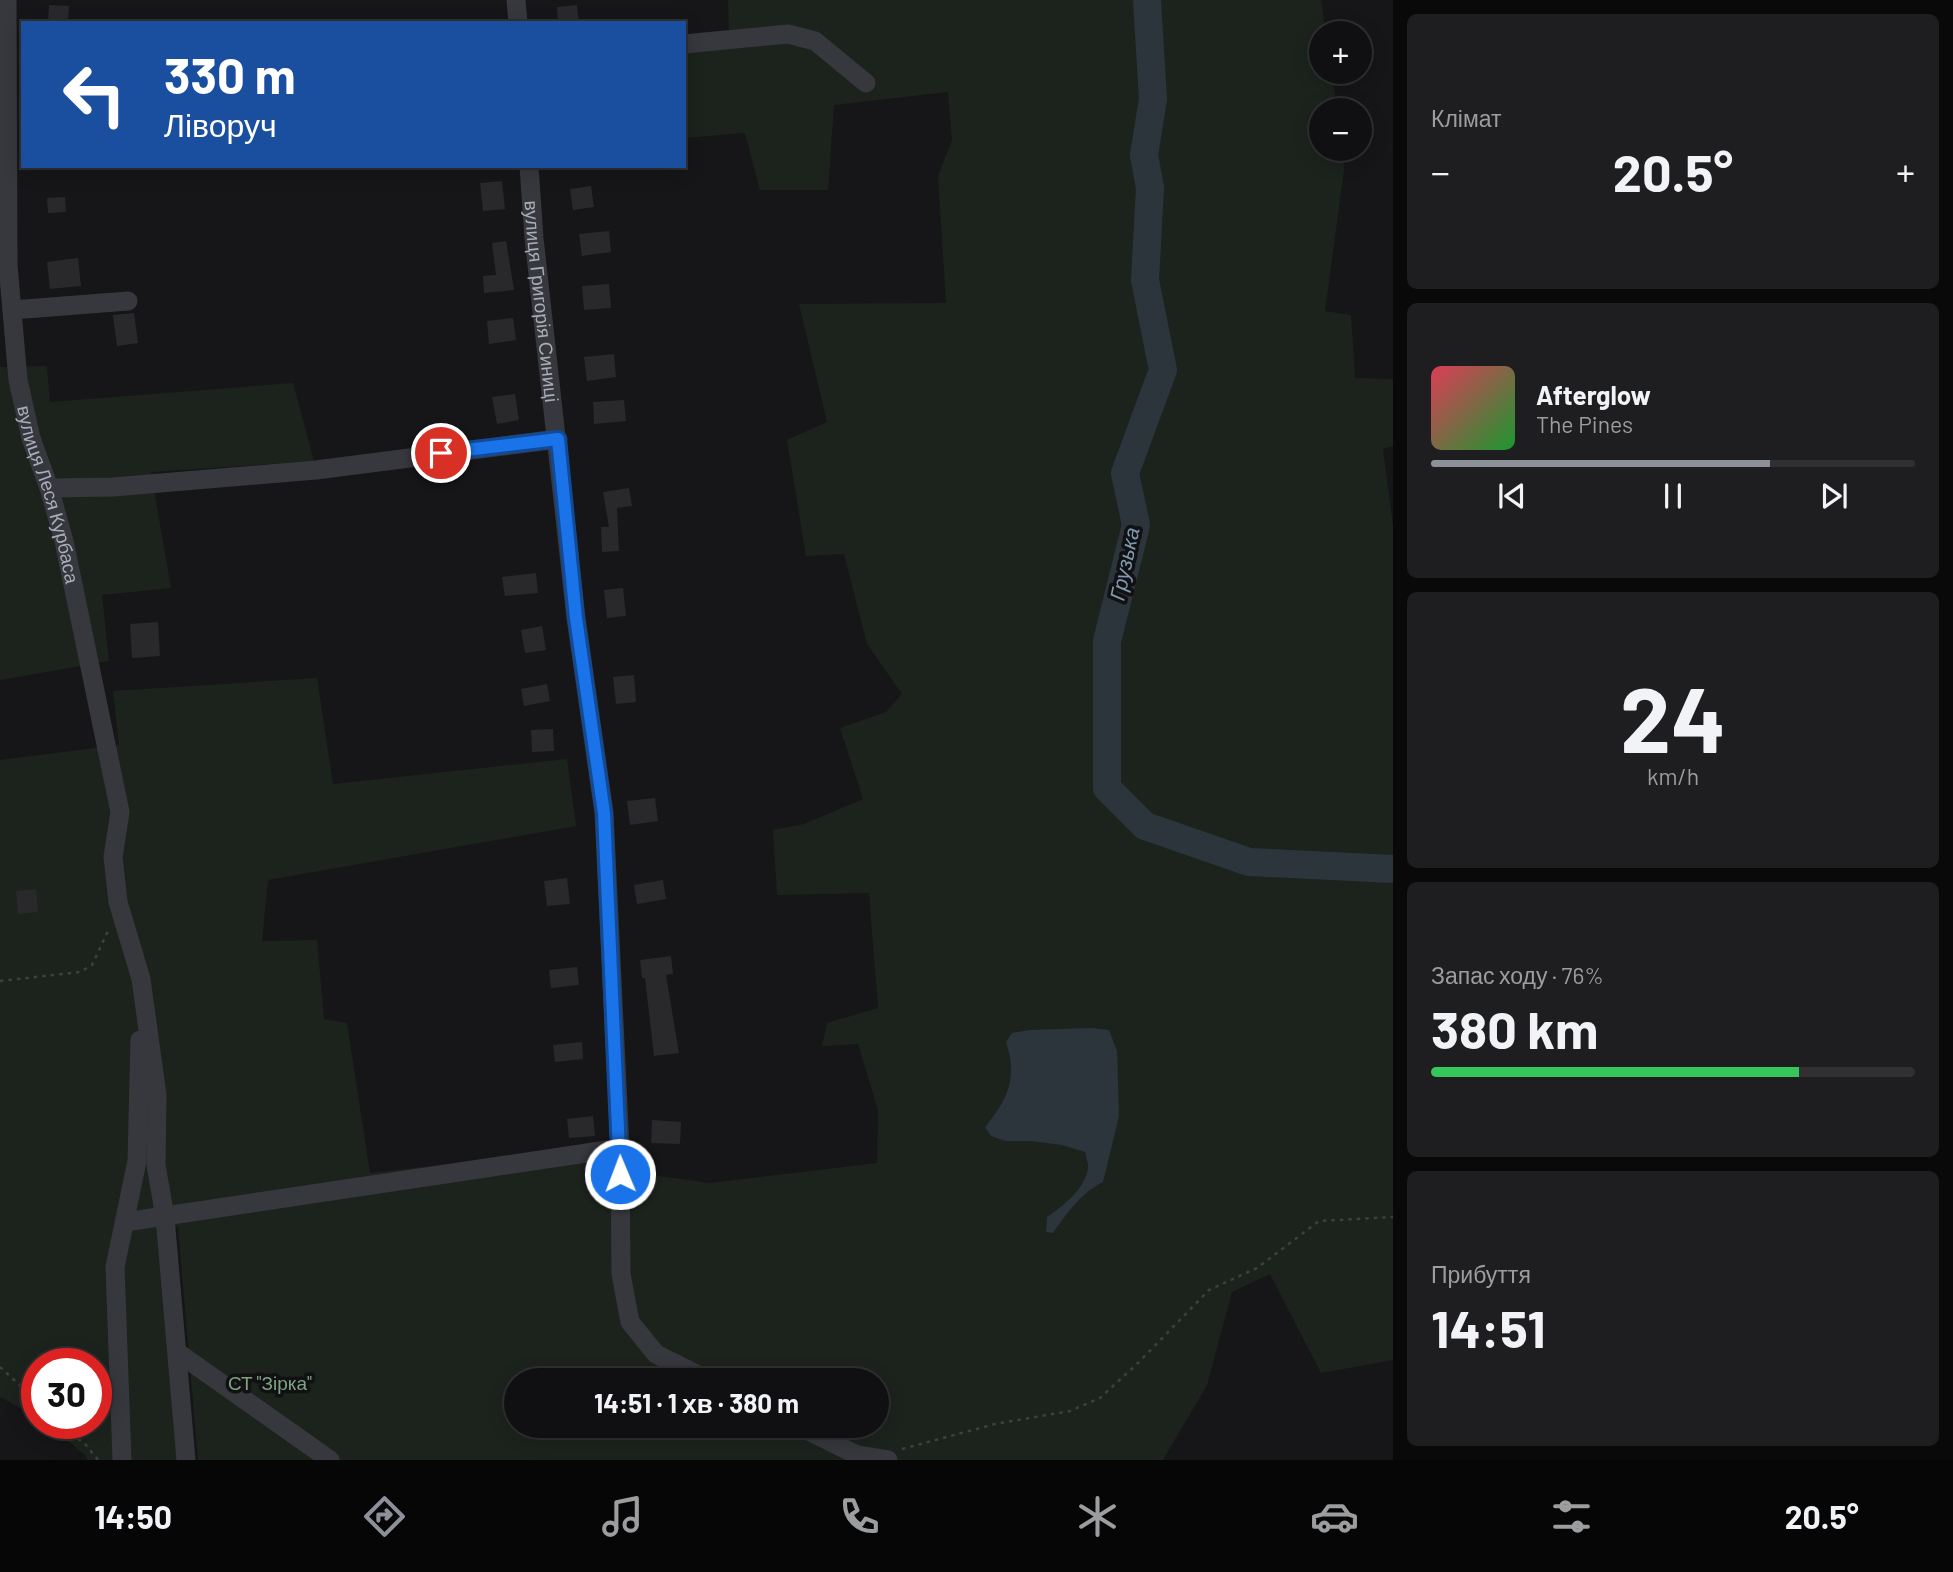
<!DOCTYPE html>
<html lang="uk">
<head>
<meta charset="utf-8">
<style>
  :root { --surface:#101012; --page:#1e1e20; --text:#f1f3f6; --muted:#9c9d9f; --line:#303032; --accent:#8c9099 }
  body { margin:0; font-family:Barlow,sans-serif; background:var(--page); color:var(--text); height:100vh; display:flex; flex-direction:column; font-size:26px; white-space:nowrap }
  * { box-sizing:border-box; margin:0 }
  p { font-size:23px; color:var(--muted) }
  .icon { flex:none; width:38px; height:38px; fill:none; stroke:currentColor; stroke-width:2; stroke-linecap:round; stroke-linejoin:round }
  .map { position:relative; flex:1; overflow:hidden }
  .drawer { display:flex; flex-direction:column; gap:14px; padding:14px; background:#09090a; width:560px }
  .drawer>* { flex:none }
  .banner { position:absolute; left:21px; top:21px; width:665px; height:147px; border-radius:0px; box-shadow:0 4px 18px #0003,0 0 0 2px var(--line); background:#1a4fa0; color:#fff; overflow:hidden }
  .controls { position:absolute; left:1309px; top:21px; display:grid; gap:14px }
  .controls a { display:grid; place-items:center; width:63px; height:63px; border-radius:50%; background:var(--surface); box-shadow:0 4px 18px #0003,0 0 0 2px var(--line); font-size:35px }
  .speed { position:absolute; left:21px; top:1348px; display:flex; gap:14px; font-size:35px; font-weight:700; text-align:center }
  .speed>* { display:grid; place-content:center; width:91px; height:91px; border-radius:50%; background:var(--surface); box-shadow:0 4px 18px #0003,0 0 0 2px var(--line); line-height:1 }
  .speed .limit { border:10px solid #d22; background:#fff; color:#111 }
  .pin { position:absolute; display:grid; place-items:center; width:60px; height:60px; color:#fff; margin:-30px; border:4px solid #fff; border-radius:50%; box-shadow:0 2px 7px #0007 }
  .me { position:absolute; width:77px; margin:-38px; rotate:359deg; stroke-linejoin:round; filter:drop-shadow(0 0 5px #0008) }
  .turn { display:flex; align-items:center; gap:24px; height:147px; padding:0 28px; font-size:32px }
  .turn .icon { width:91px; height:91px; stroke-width:2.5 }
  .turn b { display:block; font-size:49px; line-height:60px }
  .big { font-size:52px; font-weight:700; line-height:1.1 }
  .drawer .card { flex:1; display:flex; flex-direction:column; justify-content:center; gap:10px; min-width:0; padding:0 24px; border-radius:10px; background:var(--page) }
  .drawer .dial { align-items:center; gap:0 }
  .dial b { font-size:91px; line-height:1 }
  .song { display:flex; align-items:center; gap:21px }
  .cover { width:84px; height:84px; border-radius:10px; background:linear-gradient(135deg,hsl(350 70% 55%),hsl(130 70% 35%)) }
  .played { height:7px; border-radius:4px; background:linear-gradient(90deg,var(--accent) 70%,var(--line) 70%) }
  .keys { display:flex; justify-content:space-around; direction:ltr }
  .heat { display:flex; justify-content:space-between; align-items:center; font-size:38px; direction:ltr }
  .charge { height:10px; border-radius:5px; background:linear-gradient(90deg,#34c759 76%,var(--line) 0) }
  .trip { position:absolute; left:504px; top:1368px; width:385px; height:70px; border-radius:35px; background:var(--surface); box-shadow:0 4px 18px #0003,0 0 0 2px var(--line); font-weight:700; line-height:70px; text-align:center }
  .tab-bar { display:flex; height:112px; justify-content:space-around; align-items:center; background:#060607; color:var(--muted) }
  .tab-bar .icon { width:49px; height:49px }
  .tab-bar .selected { color:var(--accent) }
  .tab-bar b { font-size:32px; color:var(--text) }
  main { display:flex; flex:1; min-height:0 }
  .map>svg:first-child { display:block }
  .green { fill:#1c231d; fill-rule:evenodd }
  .water { fill:#2c353c }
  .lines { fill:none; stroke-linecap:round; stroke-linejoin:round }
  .river { stroke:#2c353c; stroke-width:28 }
  .building { fill:#29292c }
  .path { stroke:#3d3f44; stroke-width:2.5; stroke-dasharray:3.5 5; stroke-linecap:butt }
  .minor { stroke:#37383d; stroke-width:19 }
  .route-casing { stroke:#114b97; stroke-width:18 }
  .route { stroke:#1a73e8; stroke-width:12 }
  .labels { text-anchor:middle; stroke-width:7; stroke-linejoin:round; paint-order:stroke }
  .street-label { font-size:19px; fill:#a8adb8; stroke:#111113 }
  .park-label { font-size:19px; fill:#7fa381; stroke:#111113 }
  .water-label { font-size:21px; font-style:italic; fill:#7f9bb3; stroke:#111113 }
</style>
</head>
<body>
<main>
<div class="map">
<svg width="1393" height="1460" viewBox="0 0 1393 1460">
  <rect width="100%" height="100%" fill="#161618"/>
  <path class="green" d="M728,0H1321L1326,33H1321V72H1332L1337,110H1321V149H1342L1344,170L1325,311L1351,315L1355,378L1393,379V446L1383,449L1393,526V1360L1321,1373L1270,1274L1232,1292L1207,1385L1163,1460H198L178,1227L159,1228L180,1460H88L85,1455L46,1423H96V1363H37V1417L0,1397V760L119,745L113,691L317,678L333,784L567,759L576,826L268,880L262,941L317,940L324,1019L347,1023L370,1173L633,1143L637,1173L710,1183L877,1163L878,1110L858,1044L822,1046L827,1023L878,1008L869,893L777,895L773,830L804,824L863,799L840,728L886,712L902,694L867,644L844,554L806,556L787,440L827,422L799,304L946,303L938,176L952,140L948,92L834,105L828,190H760L745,133L684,138V39L729,34ZM516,1381H877V1426H516Z
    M47,366L50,402L293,383L314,461L151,472L171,588L102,595L109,661L0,680V367Z"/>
  <path class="water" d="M1092,1028L1109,1030L1117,1051L1119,1116L1103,1182C1080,1194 1068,1212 1053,1233L1046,1232L1047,1217C1063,1206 1084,1190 1088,1169C1089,1164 1086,1158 1085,1152L1062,1145L1031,1141H1006L991,1136L985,1127C1008,1099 1018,1078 1006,1042L1012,1033L1030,1030Z"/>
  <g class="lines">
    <path class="river" d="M1147,0L1153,99L1144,155L1150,188L1145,280L1163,370L1125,473L1136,525L1107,641V788L1145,826L1249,862L1393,869"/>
  </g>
  <path class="building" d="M49,5L69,6L68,23H48Z
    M577,5L579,23H558L557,7Z
    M502,181L505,209L483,211L480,183Z
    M591,186L594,207L573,210L570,189Z
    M65,197L66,212L48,213L47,198Z
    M609,231L611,252L582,256L579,234Z
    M506,241L514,290L484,293L483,276L496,275L492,243Z
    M78,258L81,286L50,289L47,262Z
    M609,284L611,308L584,310L582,286Z
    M134,313L138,343L117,346L113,315Z
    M513,318L516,340L489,344L487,321Z
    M614,354L616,377L587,381L584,357Z
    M515,394L519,420L497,424L492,397Z
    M624,400L626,421L594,424L593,402Z
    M629,488L632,506L617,508L619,551L602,552L601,527H609L603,492Z
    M536,573L538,593L505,596L502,577Z
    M623,588L626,616L607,618L604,590Z
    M158,622L160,656L132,658L130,624Z
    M542,626L546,650L525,653L521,630Z
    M634,675L636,702L616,704L613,677Z
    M547,684L550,701L524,706L521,689Z
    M553,729L554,751L532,752L531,730Z
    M655,798L658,821L630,825L627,801Z
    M567,878L570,904L547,906L544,881Z
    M663,880L666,899L637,904L634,885Z
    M36,889L38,912L18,914L16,891Z
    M671,956L673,974L666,975L679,1053L654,1056L645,978H642L640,960Z
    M577,967L579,985L551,988L549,970Z
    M582,1042L583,1059L555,1062L553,1045Z
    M593,1116L595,1136L569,1138L567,1119Z
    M652,1120L681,1122L680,1144L651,1143Z"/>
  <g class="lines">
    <path class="path" d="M0,981L80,972L92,965L108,931
      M0,1367L37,1401
      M58,1423L86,1445L98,1460
      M902,1449L995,1424L1070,1411L1100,1398L1138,1363L1209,1290L1257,1268L1319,1221L1393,1217"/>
    <g class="minor">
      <path id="s1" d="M7,0L8,265L18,380L31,438L49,488L64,541L120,812L113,857L118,902L141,979L157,1095L156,1165L165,1217L186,1460"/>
      <path d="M516,0L518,23"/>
      <path d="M684,44L788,34L815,41L866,83"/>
      <path id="s2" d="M529,166L534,238L576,618L604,813L620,1148L621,1274L630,1322L656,1354L710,1381"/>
      <path d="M12,310L128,301"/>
      <path d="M49,488L113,487L316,470L558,439"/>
      <path d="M125,1222L620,1148"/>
      <path d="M177,1352L330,1460"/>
      <path d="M799,1426L857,1455L862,1460"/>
      <path d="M857,1455L888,1460"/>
      <path d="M122,1460L115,1267L137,1161L140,1040"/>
    </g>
  </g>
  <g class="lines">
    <defs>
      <path id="route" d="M441,453L558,439L576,618L604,813L620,1174"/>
    </defs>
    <use href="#route" class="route-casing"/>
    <use href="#route" class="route"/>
  </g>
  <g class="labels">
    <g class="street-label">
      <text dy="7" stroke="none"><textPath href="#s2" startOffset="136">вулиця Григорія Синиці</textPath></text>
      <text dy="7" stroke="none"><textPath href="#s1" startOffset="499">вулиця Леся Курбаса</textPath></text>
    </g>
    <g class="park-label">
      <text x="270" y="1390">СТ "Зірка"</text>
    </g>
    <g class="water-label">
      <text transform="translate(1125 564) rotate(-78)" y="7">Грузька</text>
    </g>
  </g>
</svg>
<div class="controls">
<a>+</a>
<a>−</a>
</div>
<div class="speed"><div class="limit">30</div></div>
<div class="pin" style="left:441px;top:453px;background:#d93025"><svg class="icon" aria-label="arrive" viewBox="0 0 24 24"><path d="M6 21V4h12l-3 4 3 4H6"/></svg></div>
<svg class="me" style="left:620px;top:1174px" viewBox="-20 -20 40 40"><circle r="17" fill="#1a73e8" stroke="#fff" stroke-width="3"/><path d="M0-11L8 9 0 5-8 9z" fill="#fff"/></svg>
<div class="trip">14:51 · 1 хв · 380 m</div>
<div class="banner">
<div class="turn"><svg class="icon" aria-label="left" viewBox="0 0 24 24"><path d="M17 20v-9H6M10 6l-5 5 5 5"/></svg><div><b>330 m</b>Ліворуч</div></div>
</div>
</div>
<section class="drawer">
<div class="card"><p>Клімат</p>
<div class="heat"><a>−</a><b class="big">20.5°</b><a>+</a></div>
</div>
<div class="card">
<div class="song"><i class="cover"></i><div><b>Afterglow</b><p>The Pines</p></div></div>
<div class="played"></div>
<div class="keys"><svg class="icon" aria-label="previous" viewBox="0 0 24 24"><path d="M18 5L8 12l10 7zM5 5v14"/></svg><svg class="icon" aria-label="pause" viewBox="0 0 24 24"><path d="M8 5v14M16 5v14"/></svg><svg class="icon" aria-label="next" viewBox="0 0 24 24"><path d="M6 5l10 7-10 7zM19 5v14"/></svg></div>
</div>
<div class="card dial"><b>24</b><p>km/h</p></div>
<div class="card"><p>Запас ходу · 76%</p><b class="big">380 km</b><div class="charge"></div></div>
<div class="card"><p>Прибуття</p><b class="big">14:51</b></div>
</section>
</main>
<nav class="tab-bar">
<b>14:50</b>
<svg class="icon selected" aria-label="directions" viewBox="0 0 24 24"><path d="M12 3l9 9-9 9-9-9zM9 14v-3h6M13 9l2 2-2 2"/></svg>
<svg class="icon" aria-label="music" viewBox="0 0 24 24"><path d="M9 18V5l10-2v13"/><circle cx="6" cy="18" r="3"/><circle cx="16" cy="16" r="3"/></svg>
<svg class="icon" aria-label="phone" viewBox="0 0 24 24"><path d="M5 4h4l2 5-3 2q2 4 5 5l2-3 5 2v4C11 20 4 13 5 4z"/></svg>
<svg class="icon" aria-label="climate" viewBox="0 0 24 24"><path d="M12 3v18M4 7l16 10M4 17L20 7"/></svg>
<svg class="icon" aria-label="car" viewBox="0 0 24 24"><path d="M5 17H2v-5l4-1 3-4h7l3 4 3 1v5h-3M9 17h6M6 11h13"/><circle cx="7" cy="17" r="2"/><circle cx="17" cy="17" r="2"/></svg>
<svg class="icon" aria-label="filters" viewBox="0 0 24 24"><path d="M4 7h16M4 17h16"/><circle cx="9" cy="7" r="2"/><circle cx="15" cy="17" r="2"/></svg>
<b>20.5°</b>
</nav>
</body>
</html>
